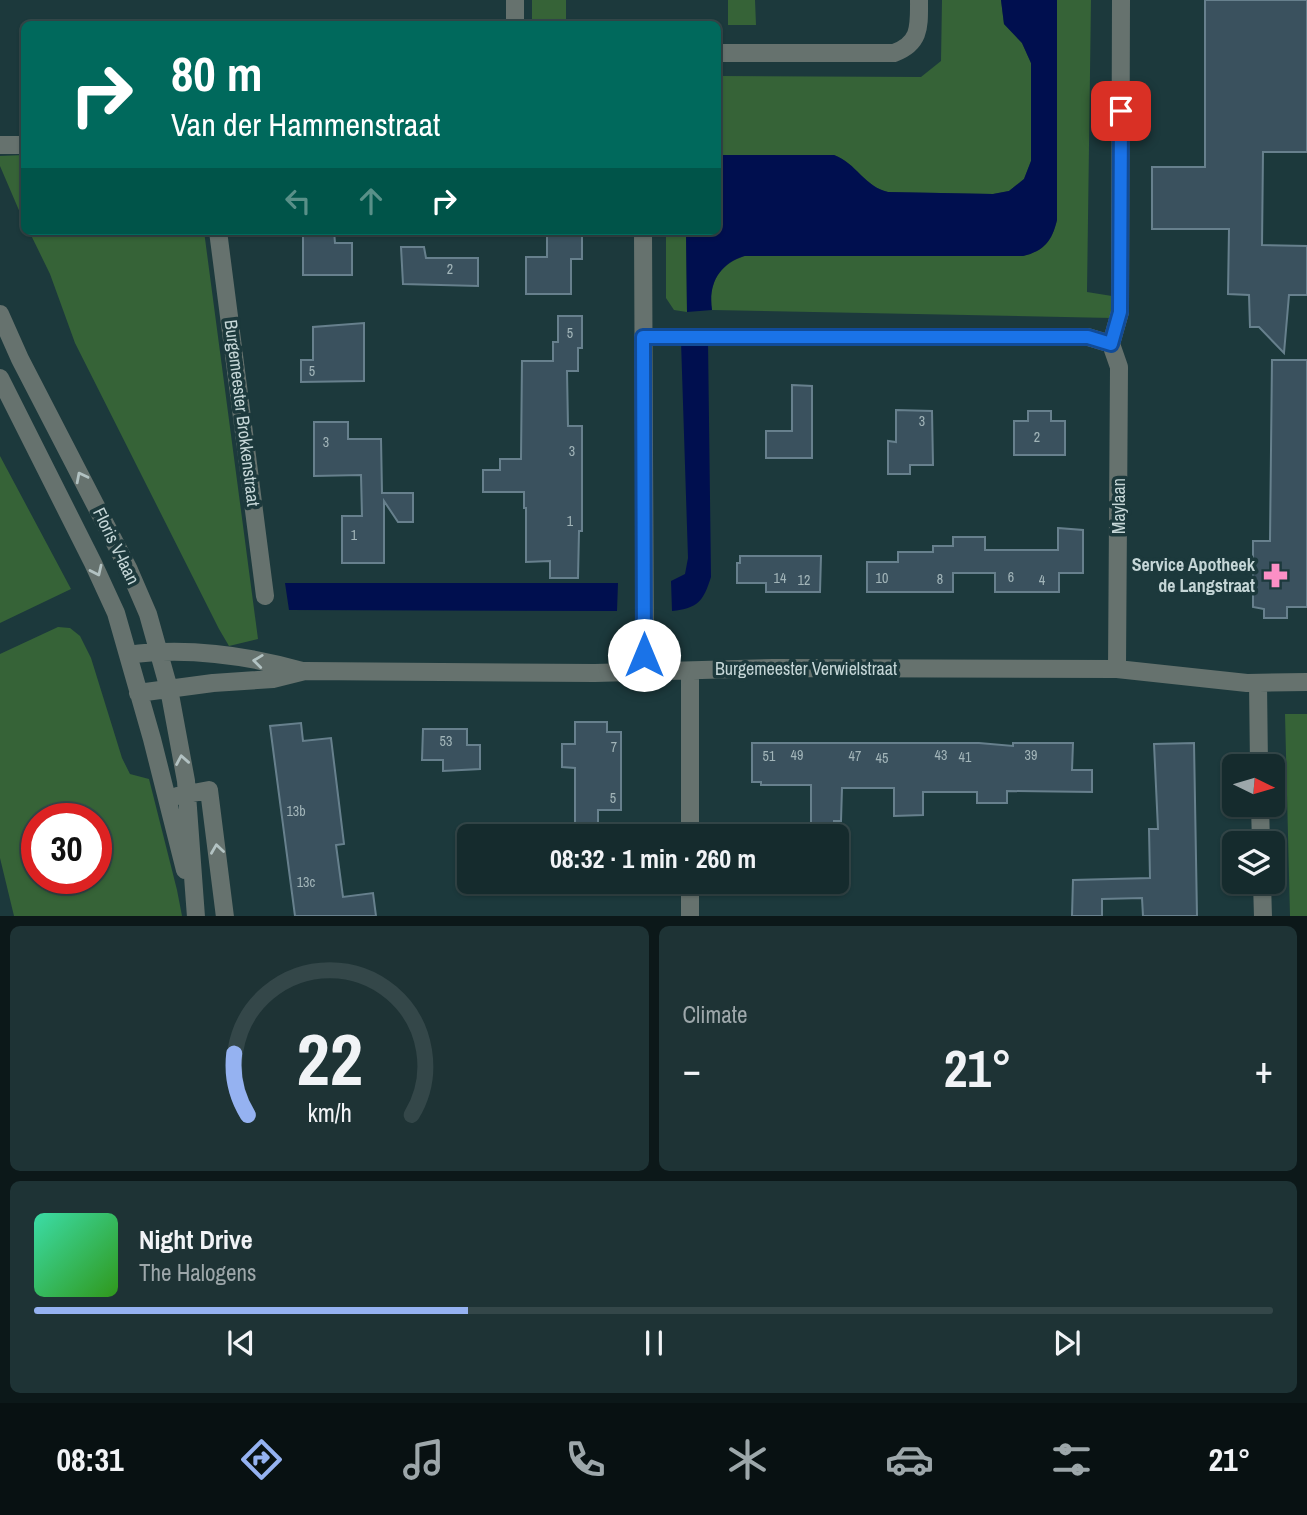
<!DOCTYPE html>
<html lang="en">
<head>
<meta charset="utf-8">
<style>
  :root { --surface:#152b2d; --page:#1e3335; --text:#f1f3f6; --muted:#9da7aa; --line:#344749; --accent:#95b2f1 }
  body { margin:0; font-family:"Archivo Narrow",sans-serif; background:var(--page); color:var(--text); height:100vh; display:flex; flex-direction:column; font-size:26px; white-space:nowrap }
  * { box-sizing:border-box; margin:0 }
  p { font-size:23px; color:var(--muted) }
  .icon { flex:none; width:38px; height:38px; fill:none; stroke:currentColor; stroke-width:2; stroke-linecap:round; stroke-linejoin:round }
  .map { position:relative; height:916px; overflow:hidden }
  .panel { display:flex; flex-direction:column; gap:10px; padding:10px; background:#0c1819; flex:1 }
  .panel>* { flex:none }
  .top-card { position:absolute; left:21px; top:21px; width:700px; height:214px; border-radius:10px; box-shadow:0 2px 5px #0004,0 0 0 2px var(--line); background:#00695c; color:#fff; overflow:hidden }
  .needle { width:46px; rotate:95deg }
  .controls { position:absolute; left:1222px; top:754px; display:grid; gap:14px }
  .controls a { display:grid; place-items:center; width:63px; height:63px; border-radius:10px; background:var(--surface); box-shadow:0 2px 5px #0004,0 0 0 2px var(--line); font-size:35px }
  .speed { position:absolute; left:21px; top:803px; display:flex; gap:14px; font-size:35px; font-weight:700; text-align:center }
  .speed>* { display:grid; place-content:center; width:91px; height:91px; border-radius:50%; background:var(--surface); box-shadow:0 2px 5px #0004,0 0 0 2px var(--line); line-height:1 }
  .speed .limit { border:10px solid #d22; background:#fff; color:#111 }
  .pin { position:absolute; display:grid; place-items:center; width:60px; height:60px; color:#fff; margin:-30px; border-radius:14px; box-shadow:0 4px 10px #0006 }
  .me { position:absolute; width:77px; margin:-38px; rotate:0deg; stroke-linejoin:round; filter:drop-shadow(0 0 5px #0008) }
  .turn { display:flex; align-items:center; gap:24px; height:147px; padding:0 35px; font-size:32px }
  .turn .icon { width:91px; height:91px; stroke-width:2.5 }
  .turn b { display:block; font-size:49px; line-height:60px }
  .lanes { display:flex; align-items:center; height:66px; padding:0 35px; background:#0003; justify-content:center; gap:35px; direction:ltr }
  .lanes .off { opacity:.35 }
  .big { font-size:52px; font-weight:700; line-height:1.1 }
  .panel .card { flex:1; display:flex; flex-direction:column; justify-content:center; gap:10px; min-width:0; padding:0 24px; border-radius:10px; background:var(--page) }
  .panel .dial { align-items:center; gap:0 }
  .dial svg { height:182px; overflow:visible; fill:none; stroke:var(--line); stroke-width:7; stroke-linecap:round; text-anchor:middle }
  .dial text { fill:var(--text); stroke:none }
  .song { display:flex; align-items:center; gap:21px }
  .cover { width:84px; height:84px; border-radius:10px; background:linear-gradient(135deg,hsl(160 70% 55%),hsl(110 70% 35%)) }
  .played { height:7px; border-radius:4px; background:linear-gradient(90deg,var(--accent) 35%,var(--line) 35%) }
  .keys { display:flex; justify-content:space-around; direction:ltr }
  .heat { display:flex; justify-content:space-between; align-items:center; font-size:38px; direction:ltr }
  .panel .tiles { flex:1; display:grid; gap:10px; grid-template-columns:1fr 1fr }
  .card:last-child { grid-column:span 2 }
  .trip { position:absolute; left:457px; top:824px; width:392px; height:70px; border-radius:10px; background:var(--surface); box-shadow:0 2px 5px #0004,0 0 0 2px var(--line); font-weight:700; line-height:70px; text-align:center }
  .menu { display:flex; height:112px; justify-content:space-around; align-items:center; background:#081112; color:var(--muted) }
  .menu .icon { width:49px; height:49px }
  .menu .selected { color:var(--accent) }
  .menu b { font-size:32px; color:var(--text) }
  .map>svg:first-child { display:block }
  .green { fill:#366337; fill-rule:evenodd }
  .water { fill:#000f4f }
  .building { fill:#3a515e; stroke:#67808d; stroke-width:2 }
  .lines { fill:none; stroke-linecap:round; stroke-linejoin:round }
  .minor { stroke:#66726e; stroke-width:18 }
  .oneway { stroke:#b2c2c2 }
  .route-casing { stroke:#114b97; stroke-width:18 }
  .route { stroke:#1a73e8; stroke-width:12 }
  .labels { text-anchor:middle; stroke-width:7; stroke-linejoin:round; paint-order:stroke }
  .number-label { font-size:14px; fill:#a2b5b9 }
  .street-label { font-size:18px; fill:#c5d6d7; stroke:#1c393c }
  .poi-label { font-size:18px; font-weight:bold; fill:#c5d6d7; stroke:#1c393c; text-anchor:end }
</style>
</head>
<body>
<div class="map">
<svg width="1307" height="917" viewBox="0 0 1307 917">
  <rect width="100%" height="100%" fill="#1c393c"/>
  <path class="green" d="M532,0H566V23H532Z
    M728,0H755L756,25H728Z
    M942,0H1001L1004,24L1022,43L1031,63V161L1024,179L1009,191L993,194L888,192C865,187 856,163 834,155H718V76L921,77L941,61Z
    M1057,0H1091L1087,292L1112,296V318L712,310C708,284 719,264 745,256H1023C1044,251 1052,241 1057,220Z
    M24,155V222L0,166V156Z
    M29,231H204L258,639L229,646L219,629L75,343L50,274Z
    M666,231H686L687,312L674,310L666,298Z
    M0,456L71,589L0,623Z
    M58,627L70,628L80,636L91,658L122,758L130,774L149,779L177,890L182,916H14L0,858V654ZM37,819H96V878H37Z
    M1285,714H1307V916H1290Z"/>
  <path class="water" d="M1001,0H1057V220C1052,241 1044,251 1023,256H744C719,264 708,284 712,310L687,312L686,231H718V155H834C856,163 865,187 888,192L993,194L1009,191L1024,179L1031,161V63L1022,43L1004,24Z
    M681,341H708L711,577C703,602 698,608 672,611L671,581L685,574L688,558Z
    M285,583H618L617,611L289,610Z"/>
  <path class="building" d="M1205,0H1307V152H1263L1262,245L1307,246V295H1289L1284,353L1259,327H1250L1249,295L1228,294L1229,229H1152V167H1205Z
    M303,231H334L335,243H352V275H303Z
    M547,231H582V259H571V294H526V257H547Z
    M401,247H424L426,258H478V286L403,284Z
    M558,316H582V348H578V371H567L568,426H582V531H579L578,578H550V561L526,562V508H524V492H483V470H500V459H521L522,361H553V342H558Z
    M364,323V381L301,382V360H313V327Z
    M1272,360H1307V607H1287V618H1264V609L1253,607V541H1270Z
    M792,385L812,386V458H766V431H792Z
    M896,410L932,411L933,465H910V474H888V441L896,442Z
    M1028,411H1051V421H1065V455H1014V421H1028Z
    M314,422H348V439H381L382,493H413V522H398L384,501V563H342V516H362L361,475L314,476Z
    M1058,528L1083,530V573H1059V592H995V573H953V592H867V562H898V552H933V546H953V537H985V550H1058Z
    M740,556H821L820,592H766V583H737V563H740Z
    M575,722H607V732H621V810H598V825H575V768L562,767V744H575Z
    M301,723L303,741L331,738L344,844L336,845L343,897L373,893L376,916H295L270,726Z
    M423,729H467V745H480V769L443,771V760H422Z
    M752,743H979L1013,746V743H1073L1072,770H1092V792L1007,791V803H977V792H923V815L894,816V788H842L841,821H834V827L811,826V785H761V782H752Z
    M1194,743L1197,916H1143L1142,898L1102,899V916H1072L1073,880L1150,878L1149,829H1158L1154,744Z"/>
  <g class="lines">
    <path class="minor" d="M515,24V0
      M718,53H894C921,43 919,26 919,0
      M0,145H24
      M218,231L265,596
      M643,231L645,672
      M0,314L20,359L129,570L148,614L169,689L186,781L196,917
      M643,337H1088L1111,344
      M1111,344L1120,312L1121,0
      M1111,344L1119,367L1117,669
      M0,378L93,563L116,613L152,739L185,870
      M128,655C184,647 247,655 302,671
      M1258,683L1259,766
      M138,693L213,683L273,679L305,671L595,673L773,668L1117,669L1247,683L1307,682
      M177,796L209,790L225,917
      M1260,805L1261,844
      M690,836V671
      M1262,882L1263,917
      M690,917V882"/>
  </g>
  <defs><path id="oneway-chevron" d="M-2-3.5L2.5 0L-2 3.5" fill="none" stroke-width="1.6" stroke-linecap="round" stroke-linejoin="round" transform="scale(1.75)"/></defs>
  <g class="oneway">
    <use href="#oneway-chevron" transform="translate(81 477) rotate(-117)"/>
    <use href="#oneway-chevron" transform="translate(97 571) rotate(65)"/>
    <use href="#oneway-chevron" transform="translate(258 661) rotate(-173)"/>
    <use href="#oneway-chevron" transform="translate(182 760) rotate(-100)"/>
    <use href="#oneway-chevron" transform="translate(217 849) rotate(-98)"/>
  </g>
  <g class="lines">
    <defs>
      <path id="route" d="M644,655L643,337H1088L1111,344L1120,312L1121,111"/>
    </defs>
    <use href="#route" class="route-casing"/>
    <use href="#route" class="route"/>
  </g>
  <defs>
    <symbol id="pharmacy-bare" viewBox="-9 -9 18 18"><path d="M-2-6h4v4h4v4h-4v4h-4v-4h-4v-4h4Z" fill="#fb8fc5" stroke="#1c393c" stroke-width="2.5" paint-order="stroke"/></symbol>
  </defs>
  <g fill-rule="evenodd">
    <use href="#pharmacy-bare" x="1258" y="558" width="35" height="35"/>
  </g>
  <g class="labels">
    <g class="number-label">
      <text x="450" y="274">2</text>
      <text x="570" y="338">5</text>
      <text x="312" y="376">5</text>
      <text x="922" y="426">3</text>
      <text x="1037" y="442">2</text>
      <text x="326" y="447">3</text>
      <text x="572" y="456">3</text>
      <text x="570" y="526">1</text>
      <text x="354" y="540">1</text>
      <text x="1011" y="582">6</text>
      <text x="780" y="583">14</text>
      <text x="882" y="583">10</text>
      <text x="940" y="584">8</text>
      <text x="804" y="585">12</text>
      <text x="1042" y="585">4</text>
      <text x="446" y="746">53</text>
      <text x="614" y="752">7</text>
      <text x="797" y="760">49</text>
      <text x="941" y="760">43</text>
      <text x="1031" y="760">39</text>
      <text x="769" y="761">51</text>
      <text x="855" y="761">47</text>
      <text x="965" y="762">41</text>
      <text x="882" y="763">45</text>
      <text x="613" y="803">5</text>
      <text x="296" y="816">13b</text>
      <text x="306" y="887">13c</text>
    </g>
    <g class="street-label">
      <text transform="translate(242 413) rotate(83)" y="6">Burgemeester Brokkenstraat</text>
      <text transform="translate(1119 506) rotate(-90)" y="6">Maylaan</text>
      <text transform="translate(116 546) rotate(64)" y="6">Floris V-laan</text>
      <text x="806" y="675">Burgemeester Verwielstraat</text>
    </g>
    <g class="poi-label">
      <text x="1255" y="571">Service Apotheek<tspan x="1255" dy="21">de Langstraat</tspan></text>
    </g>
  </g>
</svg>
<div class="controls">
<a><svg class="needle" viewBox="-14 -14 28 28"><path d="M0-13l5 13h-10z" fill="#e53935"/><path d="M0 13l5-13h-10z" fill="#9da7aa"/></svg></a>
<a><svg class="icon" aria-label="layers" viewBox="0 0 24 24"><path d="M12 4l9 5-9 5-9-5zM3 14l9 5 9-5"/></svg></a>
</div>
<div class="speed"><div class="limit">30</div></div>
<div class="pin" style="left:1121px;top:111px;background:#d93025"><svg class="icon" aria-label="arrive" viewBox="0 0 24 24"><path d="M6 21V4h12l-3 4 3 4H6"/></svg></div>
<svg class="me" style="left:644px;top:655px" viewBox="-20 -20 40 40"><circle r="19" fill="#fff"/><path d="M0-13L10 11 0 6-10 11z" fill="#1a73e8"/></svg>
<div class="trip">08:32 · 1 min · 260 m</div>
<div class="top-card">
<div class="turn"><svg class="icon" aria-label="right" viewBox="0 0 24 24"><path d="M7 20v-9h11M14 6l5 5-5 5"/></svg><div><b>80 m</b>Van der Hammenstraat</div></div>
<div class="lanes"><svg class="icon off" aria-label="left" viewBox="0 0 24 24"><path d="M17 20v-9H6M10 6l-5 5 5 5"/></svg><svg class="icon off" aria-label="ahead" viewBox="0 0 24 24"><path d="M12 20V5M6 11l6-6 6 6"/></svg><svg class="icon" aria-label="right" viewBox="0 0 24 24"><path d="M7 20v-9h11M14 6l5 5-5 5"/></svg></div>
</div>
</div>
<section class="panel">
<div class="tiles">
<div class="card dial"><svg viewBox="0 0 100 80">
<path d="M14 69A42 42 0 1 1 86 69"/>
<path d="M14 69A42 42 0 0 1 8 42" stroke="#95b2f1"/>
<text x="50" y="56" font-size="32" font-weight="700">22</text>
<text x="50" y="72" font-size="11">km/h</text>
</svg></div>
<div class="card"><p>Climate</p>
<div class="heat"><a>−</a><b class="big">21°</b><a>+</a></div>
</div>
<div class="card">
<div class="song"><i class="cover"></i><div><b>Night Drive</b><p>The Halogens</p></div></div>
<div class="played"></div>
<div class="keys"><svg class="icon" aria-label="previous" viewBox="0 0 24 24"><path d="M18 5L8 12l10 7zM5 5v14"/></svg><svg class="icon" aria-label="pause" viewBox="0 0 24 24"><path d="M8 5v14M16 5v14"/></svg><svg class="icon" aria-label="next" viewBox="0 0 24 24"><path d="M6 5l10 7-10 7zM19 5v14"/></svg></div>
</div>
</div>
</section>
<nav class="menu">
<b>08:31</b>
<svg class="icon selected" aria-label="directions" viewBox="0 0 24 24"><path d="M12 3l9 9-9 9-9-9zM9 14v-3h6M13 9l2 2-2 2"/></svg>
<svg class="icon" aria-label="music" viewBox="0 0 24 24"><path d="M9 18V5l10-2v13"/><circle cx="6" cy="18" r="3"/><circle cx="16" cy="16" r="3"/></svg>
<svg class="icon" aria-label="phone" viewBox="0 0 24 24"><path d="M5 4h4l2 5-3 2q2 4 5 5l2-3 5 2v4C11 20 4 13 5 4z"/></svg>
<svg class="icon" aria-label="climate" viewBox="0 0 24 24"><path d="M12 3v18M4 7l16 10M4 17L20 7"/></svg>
<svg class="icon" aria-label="car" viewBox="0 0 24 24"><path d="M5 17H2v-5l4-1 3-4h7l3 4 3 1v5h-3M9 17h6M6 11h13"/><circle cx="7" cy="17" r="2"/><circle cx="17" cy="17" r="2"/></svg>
<svg class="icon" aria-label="filters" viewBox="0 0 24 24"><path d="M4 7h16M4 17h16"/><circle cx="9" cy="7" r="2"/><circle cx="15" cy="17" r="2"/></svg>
<b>21°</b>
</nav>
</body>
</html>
